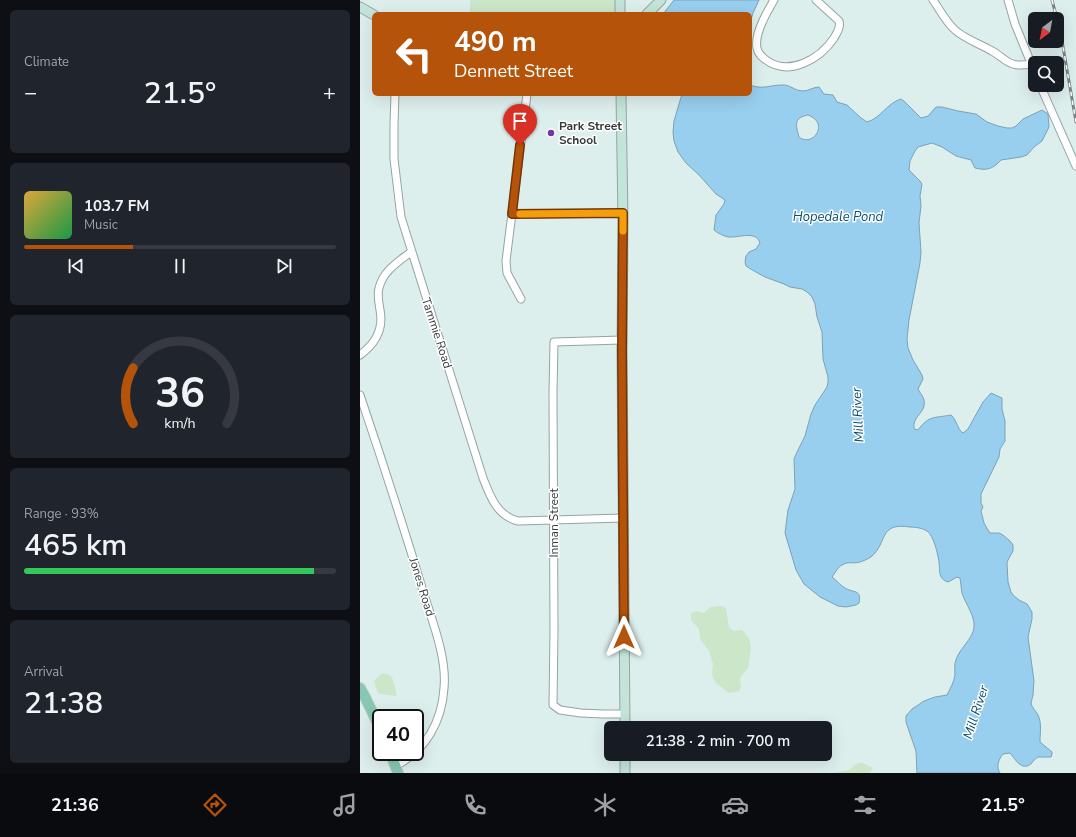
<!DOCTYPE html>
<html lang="en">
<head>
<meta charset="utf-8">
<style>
  :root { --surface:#171b24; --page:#20242c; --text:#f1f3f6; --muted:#9ea1a6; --line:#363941; --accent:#b45309 }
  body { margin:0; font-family:"Nunito Sans",sans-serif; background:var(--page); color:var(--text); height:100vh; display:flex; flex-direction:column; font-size:15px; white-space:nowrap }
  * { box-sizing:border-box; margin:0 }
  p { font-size:13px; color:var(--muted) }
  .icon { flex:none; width:22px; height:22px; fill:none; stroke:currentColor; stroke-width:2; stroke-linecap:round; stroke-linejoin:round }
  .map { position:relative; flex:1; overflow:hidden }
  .side { display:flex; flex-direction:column; gap:10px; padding:10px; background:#0d0f14; width:360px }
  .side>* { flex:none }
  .banner { position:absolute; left:12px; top:12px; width:380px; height:84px; border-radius:6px; box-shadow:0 4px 16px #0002; background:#b45309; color:#fff; overflow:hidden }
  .needle { width:26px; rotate:212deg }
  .controls { position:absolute; left:668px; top:12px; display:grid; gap:8px }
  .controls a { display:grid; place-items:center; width:36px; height:36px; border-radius:6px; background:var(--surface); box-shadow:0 4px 16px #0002; font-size:20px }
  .speed { position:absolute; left:12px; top:709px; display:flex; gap:8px; font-size:20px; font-weight:700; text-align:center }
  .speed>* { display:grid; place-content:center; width:52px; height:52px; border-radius:50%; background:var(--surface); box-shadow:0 4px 16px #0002; line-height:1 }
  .speed .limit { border:2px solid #111; border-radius:6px; background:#fff; color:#111 }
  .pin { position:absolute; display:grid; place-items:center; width:34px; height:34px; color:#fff; margin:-41px -17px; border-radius:50% 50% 50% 0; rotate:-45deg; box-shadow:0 0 4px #0007 }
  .pin .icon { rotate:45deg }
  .me { position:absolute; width:44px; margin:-22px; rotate:0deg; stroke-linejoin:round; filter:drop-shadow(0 0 3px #0008) }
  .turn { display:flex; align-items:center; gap:14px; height:84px; padding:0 16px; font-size:18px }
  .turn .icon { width:52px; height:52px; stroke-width:2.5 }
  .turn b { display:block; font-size:28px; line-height:34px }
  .big { font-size:30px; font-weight:600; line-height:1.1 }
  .side .card { flex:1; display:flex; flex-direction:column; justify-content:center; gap:6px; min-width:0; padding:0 14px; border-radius:6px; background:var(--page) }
  .side .dial { align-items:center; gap:0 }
  .dial svg { height:104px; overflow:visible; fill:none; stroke:var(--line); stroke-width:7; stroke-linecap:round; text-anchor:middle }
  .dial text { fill:var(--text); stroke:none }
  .song { display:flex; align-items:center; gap:12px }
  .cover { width:48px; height:48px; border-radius:6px; background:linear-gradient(135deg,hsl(40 70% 55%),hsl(140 70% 35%)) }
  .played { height:4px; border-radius:2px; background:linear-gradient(90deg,var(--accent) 35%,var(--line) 35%) }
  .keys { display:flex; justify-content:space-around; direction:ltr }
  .heat { display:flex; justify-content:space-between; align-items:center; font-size:22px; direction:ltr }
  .charge { height:6px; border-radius:3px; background:linear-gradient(90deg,#34c759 93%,var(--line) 0) }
  .trip { position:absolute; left:244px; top:721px; width:228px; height:40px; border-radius:6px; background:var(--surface); box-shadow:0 4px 16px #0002; font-weight:600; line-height:40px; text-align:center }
  .tabs { display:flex; height:64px; justify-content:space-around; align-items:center; background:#090b0e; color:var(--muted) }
  .tabs .icon { width:28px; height:28px }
  .tabs .selected { color:var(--accent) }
  .tabs b { font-size:18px; color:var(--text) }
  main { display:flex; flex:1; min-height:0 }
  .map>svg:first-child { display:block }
  .green { fill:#cbe6c8 }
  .water { fill:#98ceee; stroke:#7aa2b8; fill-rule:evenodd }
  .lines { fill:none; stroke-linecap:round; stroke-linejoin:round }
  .street-casing { stroke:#93a5a3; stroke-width:9 }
  .secondary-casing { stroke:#93a5a3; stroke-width:11 }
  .primary-casing { stroke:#cacccc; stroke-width:12 }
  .street { stroke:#fff; stroke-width:7 }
  .secondary { stroke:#c3e4d8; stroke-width:9 }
  .primary { stroke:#86c8b2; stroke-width:10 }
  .rail-casing { stroke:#798584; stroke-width:3 }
  .rail { stroke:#fff; stroke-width:1.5; stroke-dasharray:4.5; stroke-linecap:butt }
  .route-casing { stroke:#753606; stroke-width:10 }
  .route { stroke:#b45309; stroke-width:7 }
  .slow { stroke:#f59e0b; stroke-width:7 }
  .poi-dot { fill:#7035ab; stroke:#fff; stroke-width:1.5 }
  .labels { text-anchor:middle; stroke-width:3; stroke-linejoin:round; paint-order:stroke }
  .poi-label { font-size:12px; font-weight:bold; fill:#333a39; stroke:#fff; text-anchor:start }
  .street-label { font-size:12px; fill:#333a39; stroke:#fff }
  .water-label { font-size:13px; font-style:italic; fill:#074f6e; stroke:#fff }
</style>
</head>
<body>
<main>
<section class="side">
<div class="card"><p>Climate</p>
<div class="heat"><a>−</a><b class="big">21.5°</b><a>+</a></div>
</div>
<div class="card">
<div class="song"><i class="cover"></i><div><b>103.7 FM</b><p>Music</p></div></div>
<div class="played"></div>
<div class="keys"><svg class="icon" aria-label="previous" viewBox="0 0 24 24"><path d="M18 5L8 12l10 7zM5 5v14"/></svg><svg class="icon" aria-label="pause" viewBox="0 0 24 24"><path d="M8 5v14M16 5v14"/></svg><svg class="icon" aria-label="next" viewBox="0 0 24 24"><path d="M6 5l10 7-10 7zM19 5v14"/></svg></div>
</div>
<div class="card dial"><svg viewBox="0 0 100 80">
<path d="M14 69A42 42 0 1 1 86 69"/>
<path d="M14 69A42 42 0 0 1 14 26" stroke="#b45309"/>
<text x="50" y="56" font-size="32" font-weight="700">36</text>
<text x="50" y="72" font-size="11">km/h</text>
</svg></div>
<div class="card"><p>Range · 93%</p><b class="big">465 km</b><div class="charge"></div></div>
<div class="card"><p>Arrival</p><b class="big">21:38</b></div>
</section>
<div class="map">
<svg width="716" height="773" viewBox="0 0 716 773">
  <rect width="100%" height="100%" fill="#ddefed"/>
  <path class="green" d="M110,0H256V14H110Z
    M362,606L366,609L369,627L373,631L382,630L389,638L391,648L388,668L380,678L381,687L379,691L369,693L355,682L352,675L353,664L349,651L340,639L339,629L331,620V613L337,611L344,613L350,607Z
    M22,673L27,674L32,677C33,682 37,691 36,696L19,694L16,688L14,681Z
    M498,763H503L513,768L510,773H472L489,770Z"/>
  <path class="water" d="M314,0H399L393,13L390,23V14H303Z
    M390,85C403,90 409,85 422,85C429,84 435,91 443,91C449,91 453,87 459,87L464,94L473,95L477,102L487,105L501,118L507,122C521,118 527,103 541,99L545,102L561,118L568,116L576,107H582L598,111L616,114L627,122L638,126L647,128H652L656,126L663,119L682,110L688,114L689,127L682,141L674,147L667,155L661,157L641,160C633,169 627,171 615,168L611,160L596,156L582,147L572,143L558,147L555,151L550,161L549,170L560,181L562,184L560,196L561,206L559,223L561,252L560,263L549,320L547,339L548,348L553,360L562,375L563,379L558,389C560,393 563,396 564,400C567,413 552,415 554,429L558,430C569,415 575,418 591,415C597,420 597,429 603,433L608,429L623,402L631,393L642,398V409L645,421V441L640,449L639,457L621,494V503L623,507L621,511L624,523L628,530L630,533H639L643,535L650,541L653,545V551L648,560L647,563L648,582L651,592L653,595L659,600L667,604L672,612V619L668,637L674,681L673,695L671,703C672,708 676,711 678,715C682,723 680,733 680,742L692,752V754L691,757H678C675,759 673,761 671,764C661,771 656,760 650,753L643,754C638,760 636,767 640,773H557L556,751L549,731L546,722V716L552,709L564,701L575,697L587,695C590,689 594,682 595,675C595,670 594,664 596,660C599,650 608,643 612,634C619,620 606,606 602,593C601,589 601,583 600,578L597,577L588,582C578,579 580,571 579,562C578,555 574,536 567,531C563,528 555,527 550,527C518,522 528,543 511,557C508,559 503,561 500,562C494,564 488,561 482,565C478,567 475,573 472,577C476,580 480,585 485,588C493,593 502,589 499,603L496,605L486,607L478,606L460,597L444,584L436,570L425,533L428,510L435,489L434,459L437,452L445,436L451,414L455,405L467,387L468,382V377L463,359L462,332L457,317L455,304L452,297L447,292L442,289L430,287L424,284L405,277L394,271L386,266L385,262L386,256L389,252L396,249L400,243C396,230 379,238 368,237C364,236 357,233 354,230L356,215L364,204L365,200L356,194L339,175L326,163L318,152L314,141L313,132L314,121L322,94H390ZM448,115C470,123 453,148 439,137C436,125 433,118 448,115Z"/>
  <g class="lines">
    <defs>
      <path id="street" d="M414,0C407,12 394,34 397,48C398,54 402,57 406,60C429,77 460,59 474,38C477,33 481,27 479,21L456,0
        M573,0C580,10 586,22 595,30C605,39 620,44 632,51C640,55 645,62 653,64C659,66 665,65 671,64
        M648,0L655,24L675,73
        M680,85L716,166
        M35,94L34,124V159L41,217L123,478C130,496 137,516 158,521L263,518
        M152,214L263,213
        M161,299L147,273L146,261L167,94
        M262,340L194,342L193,393L194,631L193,705L200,710L221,713L243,714H265
        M0,355C15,344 24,330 20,310C19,303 17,296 19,288C23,271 38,262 51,252
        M0,395C22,460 43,525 63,591C72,621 87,657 84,688C82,721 66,751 35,766"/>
      <path id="secondary" d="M0,7L14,15
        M260,14V0
        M287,14L301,0
        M261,94L263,220L262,351L265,728
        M265,754V773"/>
      <path id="primary" d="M0,688L5,697L21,730
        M30,752L38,773"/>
    </defs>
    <use href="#street" class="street-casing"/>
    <use href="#secondary" class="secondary-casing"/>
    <use href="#primary" class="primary-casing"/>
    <use href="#street" class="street"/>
    <use href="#secondary" class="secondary"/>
    <use href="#primary" class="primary"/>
    <defs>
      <path id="rail" d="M692,0L697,19
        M697,21L702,41L716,122"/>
    </defs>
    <use href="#rail" class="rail-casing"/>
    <use href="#rail" class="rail"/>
  </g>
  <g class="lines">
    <defs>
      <path id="route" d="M160,145L152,214L263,213L262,351L264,637"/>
    </defs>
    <use href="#route" class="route-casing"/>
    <use href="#route" class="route"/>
    <path class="slow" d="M160,214L263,213V231"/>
  </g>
  <circle class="poi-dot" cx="191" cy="133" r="4"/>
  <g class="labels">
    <g class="poi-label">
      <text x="199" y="130">Park Street<tspan x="199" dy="14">School</tspan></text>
    </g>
    <g class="street-label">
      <text transform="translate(77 333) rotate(72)" y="4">Tammie Road</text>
      <text transform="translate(194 523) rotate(-90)" y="4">Inman Street</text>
      <text transform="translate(62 587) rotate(73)" y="4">Jones Road</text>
    </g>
    <g class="water-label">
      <text x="478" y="221">Hopedale Pond</text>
      <text transform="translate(497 415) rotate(-93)" y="5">Mill River</text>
      <text transform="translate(615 712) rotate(-72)" y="5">Mill River</text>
    </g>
  </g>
</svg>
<div class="controls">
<a><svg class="needle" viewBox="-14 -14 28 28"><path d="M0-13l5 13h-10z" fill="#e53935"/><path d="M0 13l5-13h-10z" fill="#9ea1a6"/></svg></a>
<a><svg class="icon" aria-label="search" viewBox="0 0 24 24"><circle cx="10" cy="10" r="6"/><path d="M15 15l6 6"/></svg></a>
</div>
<div class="speed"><div class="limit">40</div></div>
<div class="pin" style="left:160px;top:145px;background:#d93025"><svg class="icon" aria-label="arrive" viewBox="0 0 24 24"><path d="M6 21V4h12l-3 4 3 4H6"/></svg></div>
<svg class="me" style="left:264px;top:637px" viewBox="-20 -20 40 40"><path d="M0-17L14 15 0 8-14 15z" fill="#b45309" stroke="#fff" stroke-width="4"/></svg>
<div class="trip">21:38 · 2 min · 700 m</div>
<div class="banner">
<div class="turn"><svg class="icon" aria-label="left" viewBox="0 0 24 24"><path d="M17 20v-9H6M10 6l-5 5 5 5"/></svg><div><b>490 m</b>Dennett Street</div></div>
</div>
</div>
</main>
<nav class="tabs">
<b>21:36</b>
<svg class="icon selected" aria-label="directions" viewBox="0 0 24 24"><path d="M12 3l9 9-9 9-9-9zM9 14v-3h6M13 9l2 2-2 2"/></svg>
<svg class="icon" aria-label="music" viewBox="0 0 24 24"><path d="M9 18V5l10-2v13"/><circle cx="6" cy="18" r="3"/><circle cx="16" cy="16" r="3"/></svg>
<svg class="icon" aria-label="phone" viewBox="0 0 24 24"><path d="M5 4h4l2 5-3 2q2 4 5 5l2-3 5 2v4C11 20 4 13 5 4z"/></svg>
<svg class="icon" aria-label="climate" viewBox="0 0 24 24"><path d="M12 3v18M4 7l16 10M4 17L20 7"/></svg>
<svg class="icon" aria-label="car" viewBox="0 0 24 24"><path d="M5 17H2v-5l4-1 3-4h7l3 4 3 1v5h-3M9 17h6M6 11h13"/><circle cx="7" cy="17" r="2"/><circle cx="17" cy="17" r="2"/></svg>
<svg class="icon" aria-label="filters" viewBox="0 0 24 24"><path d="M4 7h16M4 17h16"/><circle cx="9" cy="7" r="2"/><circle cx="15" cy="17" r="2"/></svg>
<b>21.5°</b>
</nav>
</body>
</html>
